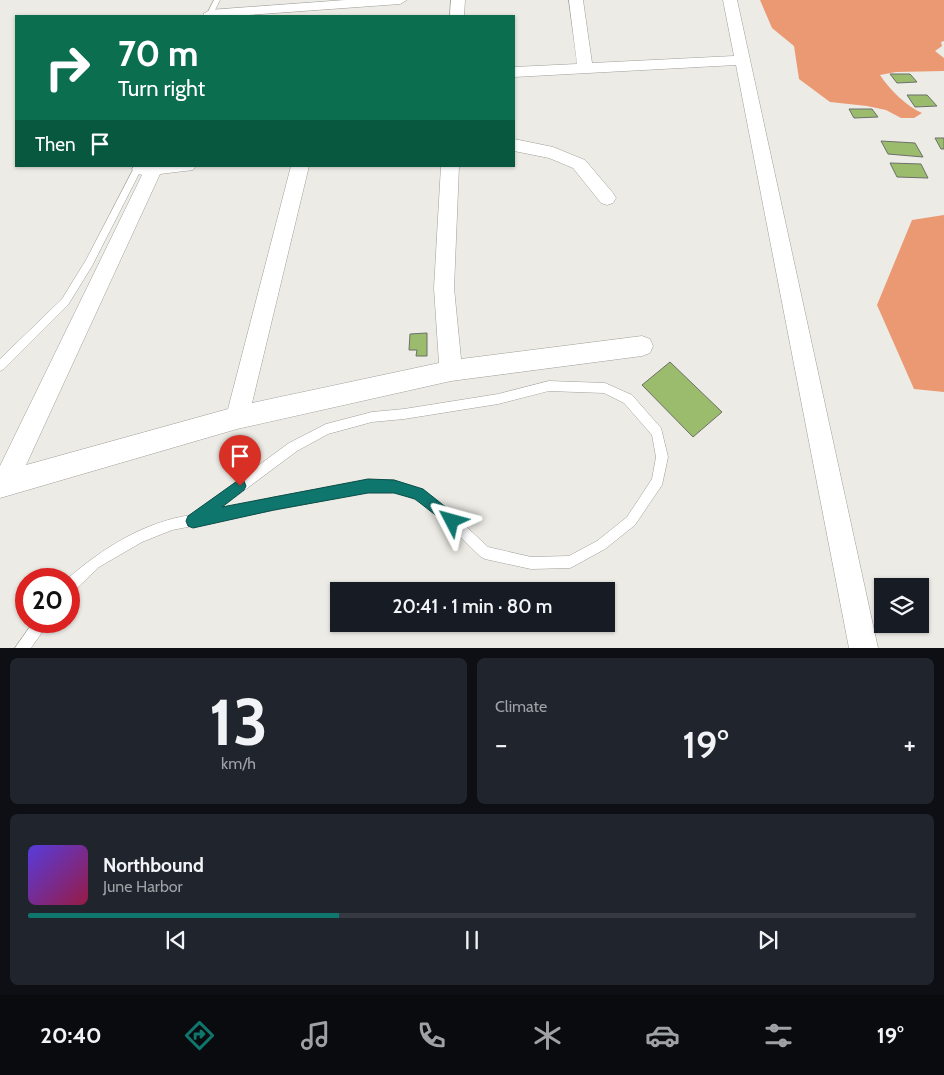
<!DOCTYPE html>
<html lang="en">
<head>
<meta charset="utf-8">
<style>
  :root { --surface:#171b24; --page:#20242c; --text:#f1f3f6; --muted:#9ea1a6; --line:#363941; --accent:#0f766e }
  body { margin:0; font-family:Cabin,sans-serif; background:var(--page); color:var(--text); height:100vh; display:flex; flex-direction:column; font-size:19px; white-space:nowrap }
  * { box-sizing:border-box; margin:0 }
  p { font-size:16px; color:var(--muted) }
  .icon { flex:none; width:28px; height:28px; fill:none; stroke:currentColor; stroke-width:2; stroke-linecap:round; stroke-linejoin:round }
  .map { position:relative; height:648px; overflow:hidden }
  .side { display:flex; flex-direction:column; gap:10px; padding:10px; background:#0d0f14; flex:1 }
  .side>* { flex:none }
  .hud { position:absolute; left:15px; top:15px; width:500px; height:152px; border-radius:0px; box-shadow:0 1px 4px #0004; background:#0b6e4f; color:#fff; overflow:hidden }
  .tools { position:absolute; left:874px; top:578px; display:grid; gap:10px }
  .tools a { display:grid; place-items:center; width:55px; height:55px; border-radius:0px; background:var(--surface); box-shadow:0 1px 4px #0004; font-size:25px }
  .speed { position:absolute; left:15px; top:568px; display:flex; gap:10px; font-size:25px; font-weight:700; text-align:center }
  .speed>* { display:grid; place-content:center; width:65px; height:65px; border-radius:50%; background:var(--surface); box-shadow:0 1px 4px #0004; line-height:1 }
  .speed .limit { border:8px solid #d22; background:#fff; color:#111 }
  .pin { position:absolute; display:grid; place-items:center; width:42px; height:42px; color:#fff; margin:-51px -21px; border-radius:50% 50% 50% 0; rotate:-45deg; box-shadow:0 0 5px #0007 }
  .pin .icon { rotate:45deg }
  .me { position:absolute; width:55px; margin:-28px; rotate:309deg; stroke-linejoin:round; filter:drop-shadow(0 0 4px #0008) }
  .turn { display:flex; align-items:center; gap:18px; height:105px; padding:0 20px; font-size:22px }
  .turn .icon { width:65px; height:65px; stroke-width:2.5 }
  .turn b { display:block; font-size:35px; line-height:42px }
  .then { display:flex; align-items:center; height:48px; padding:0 20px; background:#0003; gap:10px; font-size:19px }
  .big { font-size:38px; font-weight:600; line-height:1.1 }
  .side .widget { flex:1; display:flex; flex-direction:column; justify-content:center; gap:8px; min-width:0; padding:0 18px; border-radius:8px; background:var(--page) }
  .side .dial { align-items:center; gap:0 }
  .dial b { font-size:65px; line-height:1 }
  .song { display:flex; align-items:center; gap:15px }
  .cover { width:60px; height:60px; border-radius:8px; background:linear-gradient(135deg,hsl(250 70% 55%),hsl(340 70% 35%)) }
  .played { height:5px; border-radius:2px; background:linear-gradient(90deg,var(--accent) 35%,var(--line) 35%) }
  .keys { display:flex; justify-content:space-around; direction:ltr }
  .heat { display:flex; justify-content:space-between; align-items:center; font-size:28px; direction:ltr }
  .side .tiles { flex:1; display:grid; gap:10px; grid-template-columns:1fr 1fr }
  .widget:last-child { grid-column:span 2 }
  .trip { position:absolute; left:330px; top:582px; width:285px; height:50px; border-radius:0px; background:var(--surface); box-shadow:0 1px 4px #0004; font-weight:600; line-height:50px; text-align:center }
  .dock { display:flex; height:80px; justify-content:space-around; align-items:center; background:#090b0e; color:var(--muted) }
  .dock .icon { width:35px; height:35px }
  .dock .current { color:var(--accent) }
  .dock b { font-size:22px; color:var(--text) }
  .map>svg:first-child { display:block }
  .forest { fill:#eb9973 }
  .building { fill:#9bbc6d; stroke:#6d6f6b }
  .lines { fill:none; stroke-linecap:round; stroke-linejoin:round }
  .service-casing { stroke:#a09f9a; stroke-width:1 }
  .minor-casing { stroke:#a09f9a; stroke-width:1 }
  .service { fill:#fff; fill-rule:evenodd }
  .minor { fill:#fff; fill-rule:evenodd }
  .route { fill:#0f766e; stroke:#0a4d48 }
</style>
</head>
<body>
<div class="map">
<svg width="944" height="648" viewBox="0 0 944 648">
  <rect width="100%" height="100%" fill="#ecebe5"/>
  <path class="forest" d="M760,0H944V41L941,42L942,46L935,51L944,58V71L896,72L880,75C890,90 906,106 922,113L914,118H901L886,110L867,106L830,102L799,79L794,46L772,28Z
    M944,215V392L914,389L877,305L912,220Z"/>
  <path class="building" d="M890,74H910L917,82L897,83Z
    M907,95H927L937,106L915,107Z
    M849,109H872L878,117L854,118Z
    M935,138H944V149H941Z
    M881,141L915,143L923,157L888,154Z
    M890,163L921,164L928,178L897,177Z
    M427,333V356H416L417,350H409L410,334Z
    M670,362L722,412L693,437L642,385Z"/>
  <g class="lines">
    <defs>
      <path id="service" d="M214,0H220L212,16H206Z
        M135,166H143L92,266L68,305L4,369L0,371V359L62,299L86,260Z
        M549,381L605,383L632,395L661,428L668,457L662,485L635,525L605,549L574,566L570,568L531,569L485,559L481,557C457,535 428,499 395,492C387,491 377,492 368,492L172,530L142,542L99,567L74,591L69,592V579H67C103,548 144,522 191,515L289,443L326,424L372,412L404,409L498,394ZM549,391L604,393L624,403L652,435L656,457L652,479L627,517L597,541L569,556L531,557L488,547L456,517L423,490L394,480H368L274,497L218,510L297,451L328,434L372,422L404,419L498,404Z
        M34,621H50L31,648H15Z"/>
      <path id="minor" d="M345,0H407L400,4L235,16H205L203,14L210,10Z
        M451,0H465L464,16H450Z
        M569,0H583L592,63L734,56L723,0H737L878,648H849L736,65L514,77V67L577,64Z
        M514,139L553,147L585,160L613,193L616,198L613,203L607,205L601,203L573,168L549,158L514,151Z
        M134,166H196L193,170L160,174L26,465L228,409L291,166H309L252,403L439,363L434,288L441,166H459L454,288L461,359L642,336L650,339L653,346L650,353L642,356L451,381L237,429L0,498V466L142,175L135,173L132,169Z"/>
    </defs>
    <use href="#service" class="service-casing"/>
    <use href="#minor" class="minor-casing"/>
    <use href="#service" class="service"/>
    <use href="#minor" class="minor"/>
  </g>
  <path class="route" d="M240,479L244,481L246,486L244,490L222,507L368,479L394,480L423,489L457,516L459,521L457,526L452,528L415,499L394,493H368L274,510L193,528L188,526L186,521L188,516Z"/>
</svg>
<div class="tools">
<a><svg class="icon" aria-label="layers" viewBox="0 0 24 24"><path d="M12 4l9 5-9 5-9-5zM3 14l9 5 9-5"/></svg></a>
</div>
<div class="speed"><div class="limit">20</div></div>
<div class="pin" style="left:240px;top:486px;background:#d93025"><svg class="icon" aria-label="arrive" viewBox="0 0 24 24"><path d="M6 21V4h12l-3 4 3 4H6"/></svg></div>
<svg class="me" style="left:452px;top:521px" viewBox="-20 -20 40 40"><path d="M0-17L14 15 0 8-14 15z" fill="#0f766e" stroke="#fff" stroke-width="4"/></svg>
<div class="trip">20:41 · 1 min · 80 m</div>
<div class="hud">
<div class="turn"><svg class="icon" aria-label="right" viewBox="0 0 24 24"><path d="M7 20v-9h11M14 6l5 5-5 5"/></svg><div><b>70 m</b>Turn right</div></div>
<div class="then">Then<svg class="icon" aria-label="arrive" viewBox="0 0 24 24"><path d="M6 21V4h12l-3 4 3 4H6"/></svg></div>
</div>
</div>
<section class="side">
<div class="tiles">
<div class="widget dial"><b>13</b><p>km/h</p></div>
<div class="widget"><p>Climate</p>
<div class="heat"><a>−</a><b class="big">19°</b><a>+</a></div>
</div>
<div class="widget">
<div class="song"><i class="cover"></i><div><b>Northbound</b><p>June Harbor</p></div></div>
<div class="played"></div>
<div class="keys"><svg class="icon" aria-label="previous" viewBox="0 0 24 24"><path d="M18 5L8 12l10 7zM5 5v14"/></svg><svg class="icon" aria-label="pause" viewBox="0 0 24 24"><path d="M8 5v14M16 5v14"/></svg><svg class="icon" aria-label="next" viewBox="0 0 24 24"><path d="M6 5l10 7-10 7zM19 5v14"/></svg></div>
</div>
</div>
</section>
<nav class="dock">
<b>20:40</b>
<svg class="icon current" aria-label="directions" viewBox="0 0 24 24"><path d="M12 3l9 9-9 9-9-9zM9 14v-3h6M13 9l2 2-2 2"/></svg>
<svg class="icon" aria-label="music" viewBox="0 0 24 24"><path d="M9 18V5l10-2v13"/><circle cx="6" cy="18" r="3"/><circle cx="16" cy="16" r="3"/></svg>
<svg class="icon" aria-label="phone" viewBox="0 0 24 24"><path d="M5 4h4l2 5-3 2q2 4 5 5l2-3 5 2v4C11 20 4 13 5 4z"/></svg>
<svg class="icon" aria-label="climate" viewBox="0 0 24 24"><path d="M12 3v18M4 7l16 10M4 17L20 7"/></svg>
<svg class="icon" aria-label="car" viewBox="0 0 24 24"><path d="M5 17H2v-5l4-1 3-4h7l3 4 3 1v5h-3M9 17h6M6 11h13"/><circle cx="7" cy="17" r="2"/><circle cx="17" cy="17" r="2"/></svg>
<svg class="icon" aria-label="filters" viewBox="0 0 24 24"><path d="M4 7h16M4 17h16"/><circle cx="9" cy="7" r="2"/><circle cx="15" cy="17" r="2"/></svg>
<b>19°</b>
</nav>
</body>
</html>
